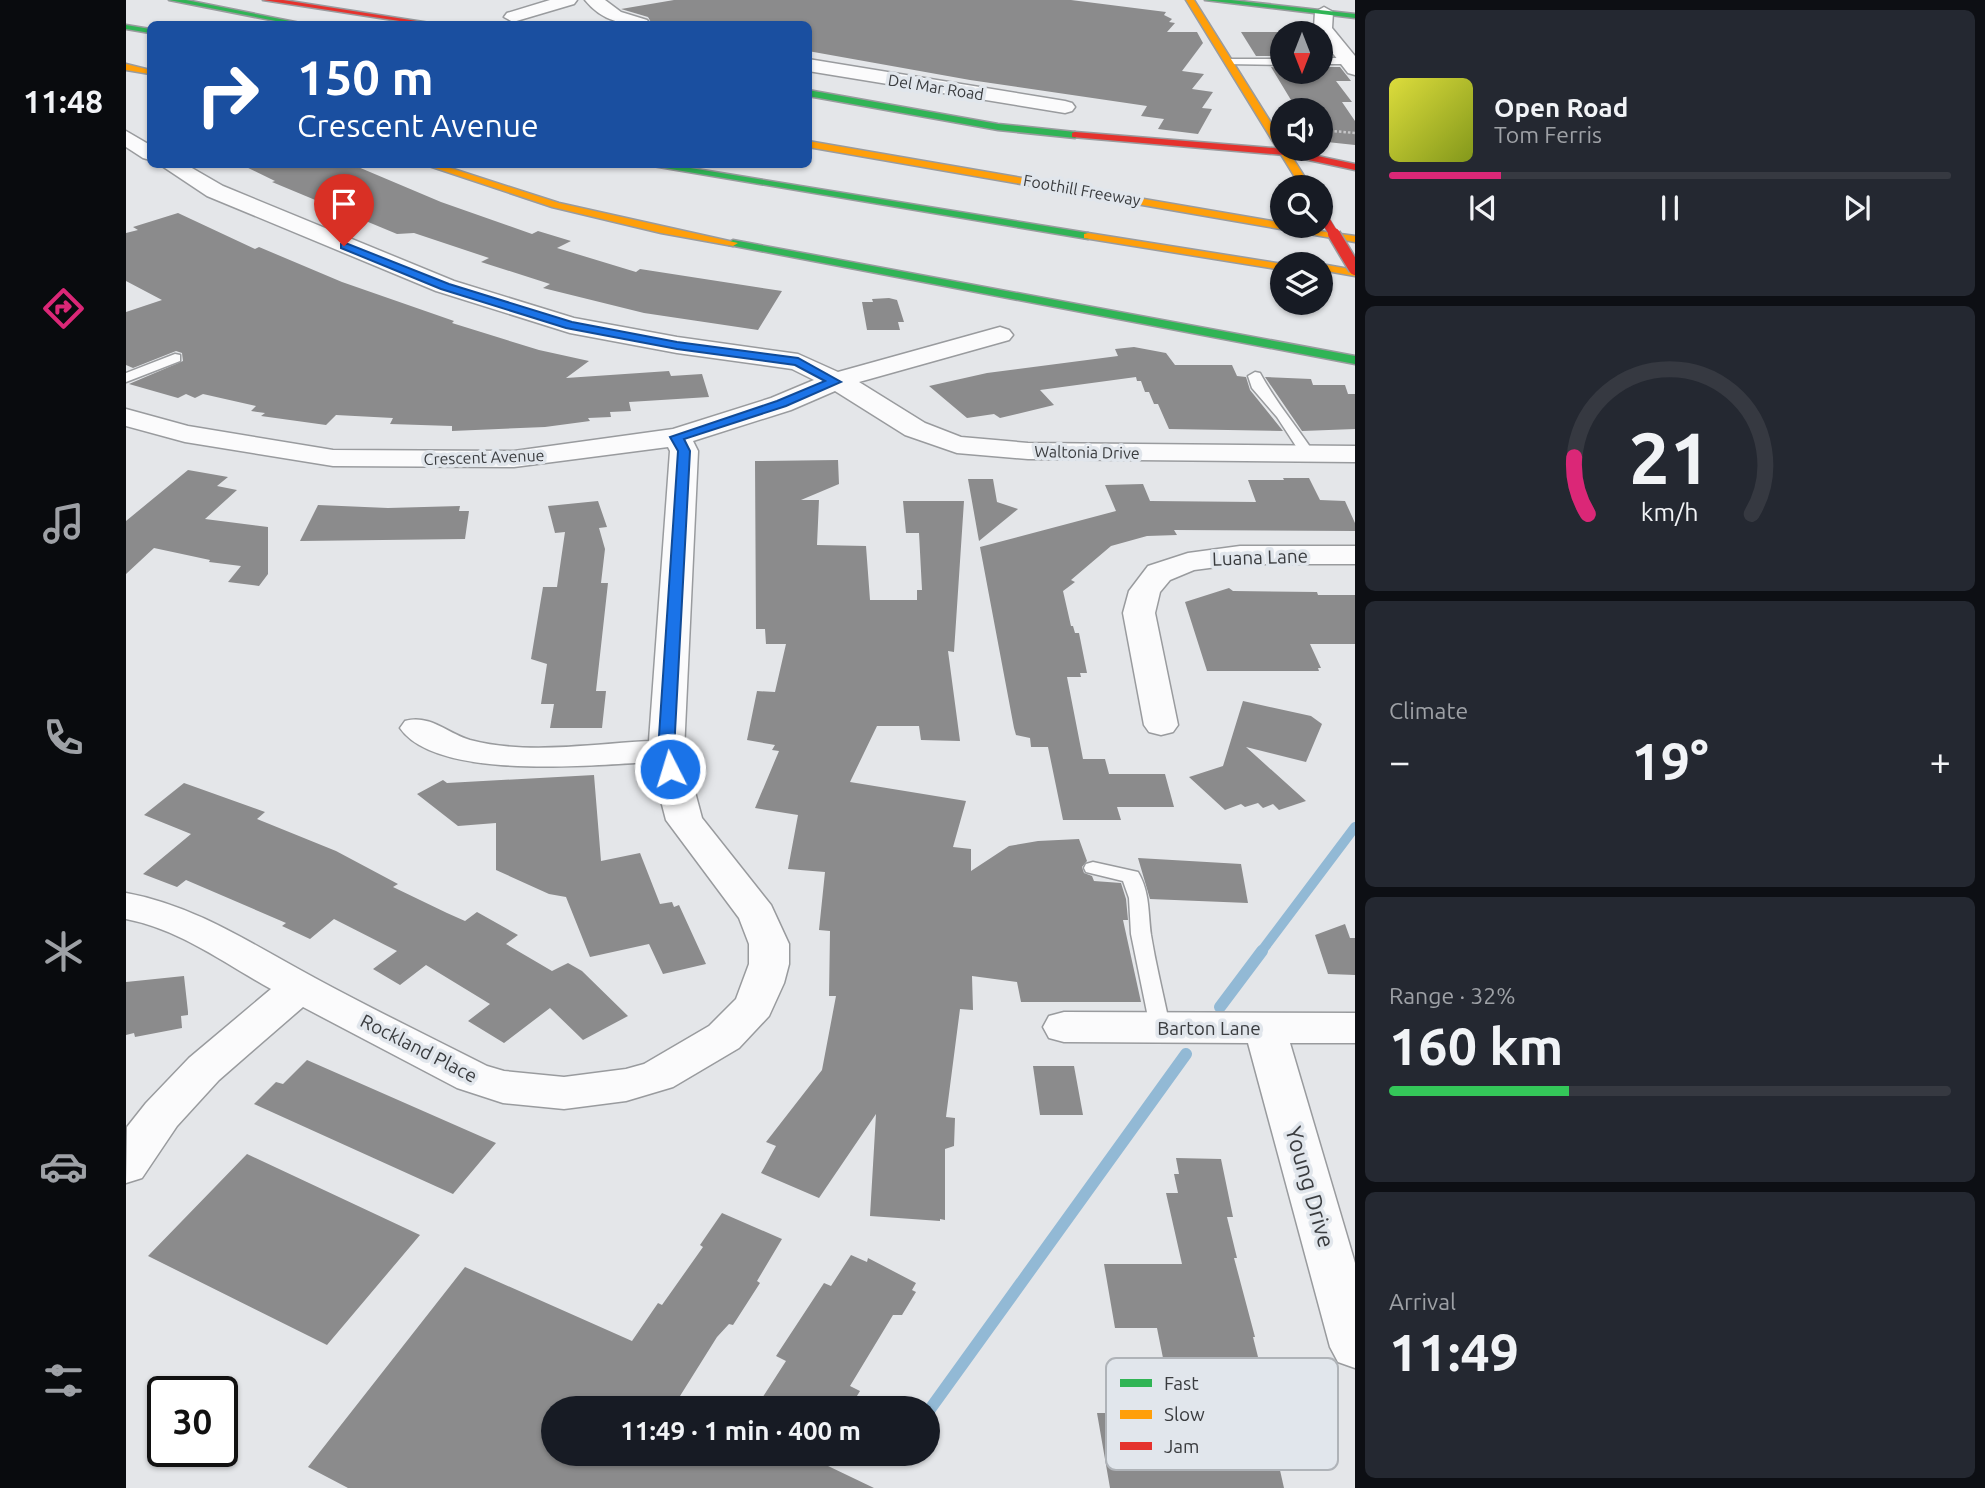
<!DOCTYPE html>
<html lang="en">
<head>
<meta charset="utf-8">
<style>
  :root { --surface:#171b24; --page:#242831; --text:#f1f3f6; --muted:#9ea1a6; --line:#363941; --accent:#db2777 }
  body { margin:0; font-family:Ubuntu,sans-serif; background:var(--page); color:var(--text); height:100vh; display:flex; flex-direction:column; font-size:26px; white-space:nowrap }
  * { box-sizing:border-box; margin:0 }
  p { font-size:23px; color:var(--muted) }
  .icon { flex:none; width:38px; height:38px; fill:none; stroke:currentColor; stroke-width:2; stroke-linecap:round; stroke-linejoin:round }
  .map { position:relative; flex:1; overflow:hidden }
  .details { display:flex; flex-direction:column; gap:10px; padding:10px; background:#0d0f14; width:630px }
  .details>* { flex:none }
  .guide { position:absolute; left:21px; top:21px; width:665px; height:147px; border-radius:10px; box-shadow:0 2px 5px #0004; background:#1a4fa0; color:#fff; overflow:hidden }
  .needle { width:46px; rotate:180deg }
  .tools { position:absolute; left:1144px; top:21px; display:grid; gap:14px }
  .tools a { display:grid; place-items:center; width:63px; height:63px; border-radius:50%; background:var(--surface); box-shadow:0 2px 5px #0004; font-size:35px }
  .speed { position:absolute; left:21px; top:1376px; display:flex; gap:14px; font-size:35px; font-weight:700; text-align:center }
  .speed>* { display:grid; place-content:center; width:91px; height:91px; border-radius:50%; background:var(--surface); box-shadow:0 2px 5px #0004; line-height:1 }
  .speed .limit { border:4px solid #111; border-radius:10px; background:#fff; color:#111 }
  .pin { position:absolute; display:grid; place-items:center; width:60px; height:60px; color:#fff; margin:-72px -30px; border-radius:50% 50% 50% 0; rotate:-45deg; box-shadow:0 0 7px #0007 }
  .pin .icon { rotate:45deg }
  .me { position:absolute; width:77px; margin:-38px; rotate:355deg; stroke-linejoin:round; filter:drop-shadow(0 0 5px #0008) }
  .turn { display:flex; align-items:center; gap:24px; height:147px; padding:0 35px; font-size:32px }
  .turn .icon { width:91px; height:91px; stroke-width:2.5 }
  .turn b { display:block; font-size:49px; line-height:60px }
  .big { font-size:52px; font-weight:700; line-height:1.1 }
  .details .card { flex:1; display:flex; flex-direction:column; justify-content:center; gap:10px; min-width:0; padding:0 24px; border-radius:10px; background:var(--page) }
  .details .dial { align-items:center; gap:0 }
  .dial svg { height:182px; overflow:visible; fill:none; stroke:var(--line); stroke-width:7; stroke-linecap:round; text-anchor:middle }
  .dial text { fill:var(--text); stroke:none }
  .song { display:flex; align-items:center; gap:21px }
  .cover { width:84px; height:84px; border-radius:10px; background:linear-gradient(135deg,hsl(60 70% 55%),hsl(70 70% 35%)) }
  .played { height:7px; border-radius:4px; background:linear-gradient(90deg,var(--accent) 20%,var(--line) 20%) }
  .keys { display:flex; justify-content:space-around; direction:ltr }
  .heat { display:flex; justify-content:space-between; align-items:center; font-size:38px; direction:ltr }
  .charge { height:10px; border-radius:5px; background:linear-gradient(90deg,#34c759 32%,var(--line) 0) }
  .trip { position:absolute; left:415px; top:1396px; width:399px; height:70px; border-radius:35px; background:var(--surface); box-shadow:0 2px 5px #0004; font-weight:700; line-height:70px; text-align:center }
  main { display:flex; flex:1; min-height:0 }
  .dock { display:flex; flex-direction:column; width:126px; justify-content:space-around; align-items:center; background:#090b0e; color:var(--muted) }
  .dock .icon { width:49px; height:49px }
  .dock .selected { color:var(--accent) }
  .dock b { font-size:32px; color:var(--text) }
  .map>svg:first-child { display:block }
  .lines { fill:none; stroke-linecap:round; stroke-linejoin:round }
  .stream-far1 { stroke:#92b9d5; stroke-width:10 }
  .stream { stroke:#92b9d5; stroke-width:12 }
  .building { fill:#8b8b8c }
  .lane-casing { stroke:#999b9e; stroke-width:3 }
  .street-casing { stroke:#999b9e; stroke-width:3 }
  .fast-casing { stroke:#999b9e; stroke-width:3 }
  .slow-casing { stroke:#999b9e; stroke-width:3 }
  .jam-casing { stroke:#999b9e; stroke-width:3 }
  .path { stroke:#c6c6c8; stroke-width:2.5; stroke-dasharray:2.5 2; stroke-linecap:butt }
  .lane { fill:#fbfbfc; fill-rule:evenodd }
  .street { fill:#fbfbfc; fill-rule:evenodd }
  .fast { fill:#30b455; fill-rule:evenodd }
  .slow { fill:#ff9f0a; fill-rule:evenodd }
  .jam { fill:#e5322d; fill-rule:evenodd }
  .jam-bridge-far1-casing { stroke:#999b9e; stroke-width:10; stroke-linecap:butt }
  .jam-bridge-casing { stroke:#999b9e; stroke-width:15; stroke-linecap:butt }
  .jam-bridge-far1 { stroke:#e5322d; stroke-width:9 }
  .jam-bridge { stroke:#e5322d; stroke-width:12 }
  .route { fill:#1a73e8; stroke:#114b97; stroke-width:2 }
  .labels { text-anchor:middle; stroke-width:7; stroke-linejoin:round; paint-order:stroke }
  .far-street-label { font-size:16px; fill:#3a3c3f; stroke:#e1e6ec }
  .street-label { font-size:19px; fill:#3a3c3f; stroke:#e1e6ec }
  .near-street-label { font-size:23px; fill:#3a3c3f; stroke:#e1e6ec }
  .key { fill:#e1e6ec; stroke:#afb3b8; stroke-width:2 }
  .key-label { font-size:19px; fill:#3a3c3f }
</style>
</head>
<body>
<main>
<nav class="dock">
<b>11:48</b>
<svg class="icon selected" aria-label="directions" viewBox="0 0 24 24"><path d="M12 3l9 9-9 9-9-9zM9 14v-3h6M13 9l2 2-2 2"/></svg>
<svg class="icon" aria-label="music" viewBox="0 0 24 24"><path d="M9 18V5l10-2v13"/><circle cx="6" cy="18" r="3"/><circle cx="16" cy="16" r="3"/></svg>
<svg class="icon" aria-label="phone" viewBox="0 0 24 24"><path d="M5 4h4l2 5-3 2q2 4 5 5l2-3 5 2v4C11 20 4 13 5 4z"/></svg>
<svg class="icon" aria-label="climate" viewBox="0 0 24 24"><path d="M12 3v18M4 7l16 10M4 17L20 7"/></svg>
<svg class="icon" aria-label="car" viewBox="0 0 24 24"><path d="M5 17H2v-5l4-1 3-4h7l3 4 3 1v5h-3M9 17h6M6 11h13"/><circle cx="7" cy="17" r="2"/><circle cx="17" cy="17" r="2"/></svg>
<svg class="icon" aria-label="filters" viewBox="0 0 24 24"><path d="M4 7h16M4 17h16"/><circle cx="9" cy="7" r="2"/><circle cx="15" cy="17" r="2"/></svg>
</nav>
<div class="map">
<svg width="1229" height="1488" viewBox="0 0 1229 1488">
  <rect width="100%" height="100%" fill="#e4e6e9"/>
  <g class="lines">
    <path class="stream-far1" d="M1135,952L1229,827"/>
    <path class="stream" d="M1094,1007L1136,951
      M802,1412L1060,1054"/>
  </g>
  <path class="building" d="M548,0H945L1040,12L1038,15L1046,19L1043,22L1049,23L1041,32H1071L1077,43L1056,71L1078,74L1066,89L1087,92L1076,108L1086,109L1072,134L1032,129L1038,119L1015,116L1021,106L844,80L682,51V24H526L522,17L495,9Z
    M1115,32H1174L1177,33H1157V56H1130Z
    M1145,67L1157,68V72H1195V67H1214L1225,81H1210L1226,102H1216L1229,121V145L1201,142L1203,129L1195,128V110H1171Z
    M114,164H225L315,202L406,234L412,231L445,241L431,248L510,272L514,269L656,291L632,330L518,313L417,288L424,284L355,262L363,258L288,233L271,234L146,182L149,181Z
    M52,213L129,249L133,247L216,282L328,321L326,323L413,350L463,361L440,378L543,371L545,376L576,374L583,397L503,402L505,411L484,412L485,417L462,418L464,421L419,427L326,431V426L264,424L267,418L210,415L200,425L135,416L139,413L125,411L130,406L77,394L69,398L60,394L52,398L3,384L57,361L56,353L50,351L7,368L0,365V312L36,300L0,281V233L12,230L7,227Z
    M763,298L771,300L778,322H772L774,330H741L736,302H747L746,299Z
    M1008,347L1040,353L1049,365H1106L1111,376L1120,377L1124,390L1157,431L1043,429L1032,404H1028L1023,392H1019L1015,381H1011L1010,377L914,390L928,405L874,418L868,414L841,418L803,386L861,373L992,356L989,349Z
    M1139,377L1185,379L1187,385H1219L1222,394H1229V429L1176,431Z
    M712,460L713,484L675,500H693L691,545L740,546L744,600H791V590H796L793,533H780L777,501H838L828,652L822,651L834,741L795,740L793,726H751L724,782L840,801L827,847L845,849V871L883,846L912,841L953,839L961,861L956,867L958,873L966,876L968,881L995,883L1000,899L1002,920H997L1015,1002H895L891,982L846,976L847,1010L834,1009L820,1117L829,1118L828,1146L819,1149V1220L814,1219V1221L744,1216L750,1114L693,1198L635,1173L650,1146L640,1142L696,1070L710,996H703L704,931L693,930L699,872L662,869L672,815L629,808L653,751L646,750L649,745L621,740L631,691L649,692L660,644H640L639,629H630L629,461Z
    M62,470L102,477L91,486L111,490L79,519L142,527V574L133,586L102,582L115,566L83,562L84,560L28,548L0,574V521Z
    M1157,478H1183L1194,500L1219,501L1229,523V531L1048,530L1051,535L1021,536L985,546L945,580L949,582L937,591L945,626H947L949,633H953L961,673H954L955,677H941L957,759H979L983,774H1039L1048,807H991L995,820H937L922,747H905L904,738L890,735L888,728L854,547L990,511L979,485L1017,484L1024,501L1130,502L1122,480H1158Z
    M842,479H867L871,502L892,509L853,541Z
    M472,501L481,527L473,528L479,549L475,583H482L470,691H480L476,728H424L428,704H415L421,664L405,659L417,587H431L439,532L429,533L422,506Z
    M192,505L262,508L334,506L333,511H343L339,539L174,541Z
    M1103,588L1107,591L1191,592L1192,595H1229V644H1184L1195,668H1192L1193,671H1081L1059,602Z
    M1117,701L1185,716L1196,724L1180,762L1120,747L1180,801L1153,810L1147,804L1137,808L1132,803L1119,807L1115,804L1099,810L1063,777L1097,766Z
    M468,775L475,861L514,853L534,904L546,902L548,907L553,905L580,964L537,974L523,944L464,957L440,897L423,894L370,870V823L332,826L291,794L317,780L321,783Z
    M58,783L139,812L131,819L210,851L272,884L267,887L321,913L339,921L351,912L392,935L380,944L426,971L442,963L456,971L502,1016L457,1040L424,1008L378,1043L342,1021L364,1004L300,965L274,985L247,969L271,951L208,919L184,939L156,926L160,923L60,880L51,887L17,874L65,834L18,815Z
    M1012,858L1115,864L1122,903L1024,899Z
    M1219,924L1224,938H1229V975L1202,974L1189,935Z
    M58,976L62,1012V1015L55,1016L56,1028L9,1037L8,1033L0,1035V982Z
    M181,1060L370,1143L327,1194L128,1104L150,1082L157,1084Z
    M907,1066H948L957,1115H914Z
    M121,1154L294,1235L201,1345L22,1256Z
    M1050,1158L1095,1159L1107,1217H1101L1111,1258H1108L1129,1337H1127L1136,1373H1132L1158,1488H984L971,1413H1048L1031,1328H989L978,1264H1056L1040,1193H1052L1048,1174H1053Z
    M596,1213L656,1239L631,1281L634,1283L607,1325L603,1324L591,1337L554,1396L581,1409H427V1454H677L748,1488H222L182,1467L339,1267L506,1341L532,1303L536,1305L577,1247L574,1245Z
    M725,1255L741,1262L742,1258L790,1283L786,1290L790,1292L776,1315H767L724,1386L734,1391L723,1409H629L660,1361L650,1356L698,1283L705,1286Z"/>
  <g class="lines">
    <defs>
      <path id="lane" d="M1195,58H1223L1228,61L1223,64H1195Z
        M1103,59H1157V65L1100,64V60Z
        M49,354L54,355V361L0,382V373Z
        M1129,372L1134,373C1149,401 1171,427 1189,454L1187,457H1177L1151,417L1126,388L1122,376Z
        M967,862L1012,872C1024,892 1022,913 1025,935C1030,966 1038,997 1044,1027L1041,1032L1034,1034L1027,1032L1024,1027L1005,934L1003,898L997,881L960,872L958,868L960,864Z"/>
      <path id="street" d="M424,0H451L448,4L387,22L378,17L381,13Z
        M459,0H479L495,12L521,20L524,24C498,26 476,21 459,0Z
        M1198,7L1207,12L1206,28L1229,56V75L1222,73L1195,38V33L1188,28L1189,12Z
        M682,59L939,101L946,103L949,107L946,111L939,113L682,71Z
        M0,131L24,145V160L17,158L0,147Z
        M33,164H59L97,186L328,281L448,318L551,337L672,354L712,372L874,327L883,330L887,335L883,340L733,382L799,423L835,437L902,443L1229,446V462L902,459L831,453L779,435L709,391L665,410L567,441L572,451L558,751L576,818L645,905L663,944V964L658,983L643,1016L613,1048L547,1087L500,1101L438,1109L377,1103L331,1088L177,1007L93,1080L51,1126L16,1178L0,1183L1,1127L20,1103L63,1058L145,989C98,963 53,929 0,919V893C71,906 127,945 189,978C246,1009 304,1037 361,1066L378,1071L438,1077L500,1069L518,1064L583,1026L610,999L623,964V944L613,918L540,820L525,762C468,765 310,781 274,728L279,721C304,714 321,733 344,740C400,755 466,744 523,741L544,451L542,447L388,467L207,466L59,442L0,426V409L62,426L207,450L388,451L547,429L645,398L688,380L666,369L551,353L444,333L310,291L81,196Z
        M1114,546H1229V564H1114L1068,570L1044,580L1034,592L1029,613L1052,725L1047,732L1035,735L1023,732L1018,725L997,613L1003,591L1022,566L1062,553Z
        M938,1012L1229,1013V1043H1164L1229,1263V1368L1212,1362L1204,1347L1122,1043L938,1042L923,1038L917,1027L923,1016Z"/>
      <path id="fast" d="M43,0H60L174,23L165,24Z
        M1079,0H1105L1229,14V18Z
        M0,25L24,29V33L0,29Z
        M682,90L872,124L949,132L954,135L949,138L872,130L682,96Z
        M515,164H540L962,233L967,236L962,239Z
        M607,240L1229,356V364L603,245L602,243Z"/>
      <path id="slow" d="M1060,0H1068L1157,142V149H1161L1185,187H1175Z
        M0,64L24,70V74L0,70Z
        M682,141L1157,223V226L1229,236V242L682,147Z
        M297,164H312L433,203L612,243L607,246L535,233L426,207Z
        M962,233L1157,264H1159H1157V270L958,238V234Z
        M1193,264H1195L1229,270V276L1195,270V264Z"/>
      <path id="jam" d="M137,0H157L310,24H293Z
        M949,132L1159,149L1229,164V170L1159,155L946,137V133Z"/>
    </defs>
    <use href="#lane" class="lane-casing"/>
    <use href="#street" class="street-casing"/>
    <use href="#fast" class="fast-casing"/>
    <use href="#slow" class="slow-casing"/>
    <use href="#jam" class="jam-casing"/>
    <path class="path" d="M1195,130L1229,133"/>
    <use href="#lane" class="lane"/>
    <use href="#street" class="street"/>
    <use href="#fast" class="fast"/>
    <use href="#slow" class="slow"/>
    <use href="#jam" class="jam"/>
    <defs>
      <path id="jam-bridge-far1" d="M1195,213L1209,236"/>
      <path id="jam-bridge" d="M1208,234L1229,269"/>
    </defs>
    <use href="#jam-bridge-far1" class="jam-bridge-far1-casing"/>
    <use href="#jam-bridge" class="jam-bridge-casing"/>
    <use href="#jam-bridge-far1" class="jam-bridge-far1"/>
    <use href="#jam-bridge" class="jam-bridge"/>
  </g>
  <path class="route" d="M215,244H222L323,284L446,322L551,342L672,358L715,382L660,406L558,439L564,451L548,751L553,769L550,772H539L532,751L552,451L544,437L651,401L699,381L669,365L551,349L440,328L315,289L215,248Z"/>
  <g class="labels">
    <g class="far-street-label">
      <text transform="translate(810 87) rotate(9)" y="6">Del Mar Road</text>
      <text transform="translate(956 190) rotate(10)" y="6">Foothill Freeway</text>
      <text transform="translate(961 452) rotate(1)" y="6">Waltonia Drive</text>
      <text transform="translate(358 457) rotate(-2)" y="6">Crescent Avenue</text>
    </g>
    <g class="street-label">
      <text transform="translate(1134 557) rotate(-2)" y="7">Luana Lane</text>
      <text x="1083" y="1035">Barton Lane</text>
      <text transform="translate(293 1048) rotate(27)" y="7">Rockland Place</text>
    </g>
    <g class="near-street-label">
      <text transform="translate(1184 1187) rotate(74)" y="8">Young Drive</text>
    </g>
  </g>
  <rect x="980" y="1358" width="232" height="112" rx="10" class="key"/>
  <rect x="994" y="1379" width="32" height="8" fill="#30b455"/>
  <rect x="994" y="1410" width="32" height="9" fill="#ff9f0a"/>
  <rect x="994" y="1442" width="32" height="8" fill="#e5322d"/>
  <g class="key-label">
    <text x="1038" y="1390">Fast</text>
    <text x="1038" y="1421">Slow</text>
    <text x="1038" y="1453">Jam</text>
  </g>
</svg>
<div class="tools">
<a><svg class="needle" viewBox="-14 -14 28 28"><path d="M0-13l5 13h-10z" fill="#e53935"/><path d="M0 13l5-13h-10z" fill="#9ea1a6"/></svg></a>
<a><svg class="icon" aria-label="sound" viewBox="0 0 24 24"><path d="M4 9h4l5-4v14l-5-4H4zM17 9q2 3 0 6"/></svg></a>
<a><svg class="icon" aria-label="search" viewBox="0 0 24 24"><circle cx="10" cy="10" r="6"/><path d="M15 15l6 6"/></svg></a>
<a><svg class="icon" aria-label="layers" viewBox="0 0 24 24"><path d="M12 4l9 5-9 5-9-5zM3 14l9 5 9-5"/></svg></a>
</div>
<div class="speed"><div class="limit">30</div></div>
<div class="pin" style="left:218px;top:246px;background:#d93025"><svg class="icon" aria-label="arrive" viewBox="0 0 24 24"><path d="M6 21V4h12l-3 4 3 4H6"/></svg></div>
<svg class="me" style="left:544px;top:769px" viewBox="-20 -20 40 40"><circle r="17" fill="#1a73e8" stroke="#fff" stroke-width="3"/><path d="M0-11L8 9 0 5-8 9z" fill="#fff"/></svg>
<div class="trip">11:49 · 1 min · 400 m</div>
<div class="guide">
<div class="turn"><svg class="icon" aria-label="right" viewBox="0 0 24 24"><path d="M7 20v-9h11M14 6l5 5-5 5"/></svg><div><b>150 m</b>Crescent Avenue</div></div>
</div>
</div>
<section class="details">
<div class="card">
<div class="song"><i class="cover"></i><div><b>Open Road</b><p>Tom Ferris</p></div></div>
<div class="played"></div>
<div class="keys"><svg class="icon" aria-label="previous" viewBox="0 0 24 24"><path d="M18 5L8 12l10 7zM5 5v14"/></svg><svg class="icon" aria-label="pause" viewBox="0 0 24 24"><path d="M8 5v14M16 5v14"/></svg><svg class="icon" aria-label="next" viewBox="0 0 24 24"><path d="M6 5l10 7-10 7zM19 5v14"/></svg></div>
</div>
<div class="card dial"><svg viewBox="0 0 100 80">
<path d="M14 69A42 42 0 1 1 86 69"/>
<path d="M14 69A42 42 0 0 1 8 44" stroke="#db2777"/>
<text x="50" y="56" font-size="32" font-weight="700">21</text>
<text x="50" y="72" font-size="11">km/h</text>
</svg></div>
<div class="card"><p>Climate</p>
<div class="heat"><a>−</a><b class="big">19°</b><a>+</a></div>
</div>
<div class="card"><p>Range · 32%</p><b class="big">160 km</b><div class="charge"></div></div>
<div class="card"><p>Arrival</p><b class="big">11:49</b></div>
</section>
</main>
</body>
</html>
